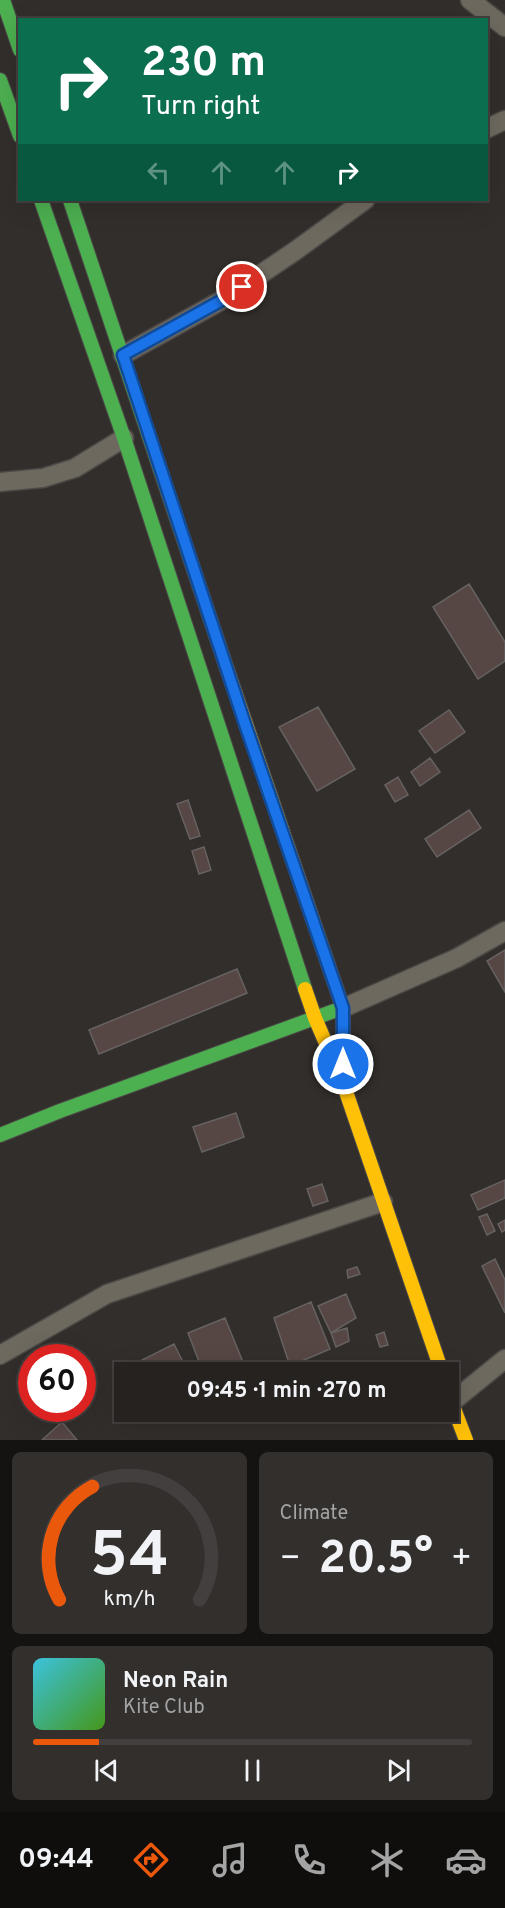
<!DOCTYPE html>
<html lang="en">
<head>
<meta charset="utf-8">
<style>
  :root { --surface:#262220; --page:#322f2d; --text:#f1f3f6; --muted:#a4a4a5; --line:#423f3e; --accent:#ea580c }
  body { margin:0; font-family:Overpass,sans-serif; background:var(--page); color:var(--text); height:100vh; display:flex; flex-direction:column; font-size:22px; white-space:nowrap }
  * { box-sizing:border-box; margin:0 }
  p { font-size:20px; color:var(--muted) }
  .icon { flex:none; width:33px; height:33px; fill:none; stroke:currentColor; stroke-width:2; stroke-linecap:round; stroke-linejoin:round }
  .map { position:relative; height:1440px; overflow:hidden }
  .side { display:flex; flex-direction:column; gap:12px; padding:12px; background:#151312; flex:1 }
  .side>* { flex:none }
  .top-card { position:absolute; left:18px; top:18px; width:470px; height:183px; border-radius:0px; box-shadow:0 6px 24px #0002,0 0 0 2px var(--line); background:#0b6e4f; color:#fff; overflow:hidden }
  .speed { position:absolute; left:18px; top:1344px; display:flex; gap:12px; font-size:30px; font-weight:700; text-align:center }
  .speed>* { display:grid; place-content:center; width:78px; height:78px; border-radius:50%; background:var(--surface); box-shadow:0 6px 24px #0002,0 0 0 2px var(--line); line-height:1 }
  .speed .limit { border:9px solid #d22; background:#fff; color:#111 }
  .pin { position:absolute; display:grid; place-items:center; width:51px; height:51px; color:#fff; margin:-26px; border:3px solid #fff; border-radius:50%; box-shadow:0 2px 6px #0007 }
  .me { position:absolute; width:66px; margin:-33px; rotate:0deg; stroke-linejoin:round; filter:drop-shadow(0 0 4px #0008) }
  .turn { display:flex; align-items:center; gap:21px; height:126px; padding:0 24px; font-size:27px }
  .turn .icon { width:78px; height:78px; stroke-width:2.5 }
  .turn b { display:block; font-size:42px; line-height:51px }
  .lanes { display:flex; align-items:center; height:57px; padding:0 24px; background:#0003; justify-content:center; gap:30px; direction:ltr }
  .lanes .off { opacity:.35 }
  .big { font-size:45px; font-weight:700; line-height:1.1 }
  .side .tile { flex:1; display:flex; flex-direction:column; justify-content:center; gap:9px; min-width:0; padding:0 21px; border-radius:9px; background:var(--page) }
  .side .dial { align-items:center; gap:0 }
  .dial svg { height:156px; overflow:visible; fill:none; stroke:var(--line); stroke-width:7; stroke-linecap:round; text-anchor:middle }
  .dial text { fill:var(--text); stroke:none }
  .song { display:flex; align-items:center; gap:18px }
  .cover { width:72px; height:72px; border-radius:9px; background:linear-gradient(135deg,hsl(190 70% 55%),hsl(100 70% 35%)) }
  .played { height:6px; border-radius:3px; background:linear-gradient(90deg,var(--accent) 15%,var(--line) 15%) }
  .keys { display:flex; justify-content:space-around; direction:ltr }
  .heat { display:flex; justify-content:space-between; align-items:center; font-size:33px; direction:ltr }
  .side .tiles { flex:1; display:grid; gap:12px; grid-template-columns:1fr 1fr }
  .tile:last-child { grid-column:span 2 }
  .trip { position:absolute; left:114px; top:1362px; width:345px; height:60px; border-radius:0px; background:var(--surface); box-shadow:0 6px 24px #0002,0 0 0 2px var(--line); font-weight:700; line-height:60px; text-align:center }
  .tabs { display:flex; height:96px; justify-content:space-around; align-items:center; background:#0f0e0d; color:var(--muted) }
  .tabs .icon { width:42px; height:42px }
  .tabs .current { color:var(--accent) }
  .tabs b { font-size:27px; color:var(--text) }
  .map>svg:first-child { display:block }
  .building { fill:#564644; stroke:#666261; stroke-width:1.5 }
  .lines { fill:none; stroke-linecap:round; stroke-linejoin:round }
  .street-casing { stroke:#4c4947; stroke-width:21 }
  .fast-casing { stroke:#4c4947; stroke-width:16 }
  .slow-casing { stroke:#4c4947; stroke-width:16 }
  .street { stroke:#6e695f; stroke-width:18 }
  .fast { stroke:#4caf50; stroke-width:14 }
  .slow { stroke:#ffc107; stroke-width:14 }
  .route-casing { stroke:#114b97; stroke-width:15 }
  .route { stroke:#1a73e8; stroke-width:10 }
</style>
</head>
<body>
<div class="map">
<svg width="505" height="1440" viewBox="0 0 505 1440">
  <rect width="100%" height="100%" fill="#322e2b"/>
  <path class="building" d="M469,584L505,642V661L478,679L433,607Z
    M318,707L355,769L317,791L279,727Z
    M449,710L465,732L435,753L419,731Z
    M430,758L440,772L420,786L411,772Z
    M398,777L408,795L395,802L385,785Z
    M188,800L200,836L190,839L177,804Z
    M469,810L481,828L437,857L425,839Z
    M204,847L211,870L199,874L192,851Z
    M505,950V992L487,961Z
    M237,969L247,993L99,1054L89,1030Z
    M236,1113L244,1137L202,1152L193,1127Z
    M505,1180V1198L478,1210L471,1195Z
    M322,1184L328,1201L313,1206L307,1189Z
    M487,1214L495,1231L487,1235L479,1217Z
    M505,1220V1230L502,1232L498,1224Z
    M495,1259L505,1280V1313L482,1266Z
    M357,1267L360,1274L348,1278L347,1270Z
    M346,1294L356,1318L331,1333L318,1306Z
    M311,1302L330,1349L290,1366L274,1318Z
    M225,1318L247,1372H203L188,1333Z
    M347,1328L349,1341L336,1347L331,1333Z
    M384,1332L388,1345L380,1347L376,1335Z
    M174,1344L188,1372H143L138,1362Z
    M62,1422L77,1440H42Z"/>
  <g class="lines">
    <defs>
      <path id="street" d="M470,0L505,27
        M486,129L505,120
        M123,355L224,299L295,251L365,200
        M0,482L43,478L75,468L124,438
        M343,1008L457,958L505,931
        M0,1355L107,1294L383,1202
        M452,1402L505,1359"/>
      <path id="fast" d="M3,0L20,50
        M0,80L20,136
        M41,200L124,438L305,989
        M70,200L227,669
        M0,1135L60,1111L334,1011"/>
      <path id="slow" d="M227,669L343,1008V1072
        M305,989L315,1018L343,1083L442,1372
        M448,1393L466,1440"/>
    </defs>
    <use href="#street" class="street-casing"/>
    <use href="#fast" class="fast-casing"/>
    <use href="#slow" class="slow-casing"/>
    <use href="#street" class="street"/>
    <use href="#fast" class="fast"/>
    <use href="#slow" class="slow"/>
  </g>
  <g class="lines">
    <defs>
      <path id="route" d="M242,287L224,299L123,355L245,724L343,1008V1064"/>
    </defs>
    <use href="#route" class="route-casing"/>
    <use href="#route" class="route"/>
  </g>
</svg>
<div class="speed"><div class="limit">60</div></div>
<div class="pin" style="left:242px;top:287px;background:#d93025"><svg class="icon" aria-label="arrive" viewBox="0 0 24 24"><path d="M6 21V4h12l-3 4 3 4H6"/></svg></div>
<svg class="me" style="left:343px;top:1064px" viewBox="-20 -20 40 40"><circle r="17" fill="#1a73e8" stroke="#fff" stroke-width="3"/><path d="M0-11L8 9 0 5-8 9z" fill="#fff"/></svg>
<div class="trip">09:45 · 1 min · 270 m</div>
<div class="top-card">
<div class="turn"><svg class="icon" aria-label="right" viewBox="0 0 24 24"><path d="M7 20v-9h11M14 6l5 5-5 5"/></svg><div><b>230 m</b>Turn right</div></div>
<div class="lanes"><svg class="icon off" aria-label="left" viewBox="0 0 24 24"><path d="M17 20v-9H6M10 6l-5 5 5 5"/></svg><svg class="icon off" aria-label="ahead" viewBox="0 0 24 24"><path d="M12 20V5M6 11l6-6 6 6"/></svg><svg class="icon off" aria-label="ahead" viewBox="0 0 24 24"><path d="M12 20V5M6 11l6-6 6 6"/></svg><svg class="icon" aria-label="right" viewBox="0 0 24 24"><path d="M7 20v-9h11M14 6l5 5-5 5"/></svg></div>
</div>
</div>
<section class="side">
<div class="tiles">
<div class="tile dial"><svg viewBox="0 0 100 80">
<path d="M14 69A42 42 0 1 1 86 69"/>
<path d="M14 69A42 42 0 0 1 31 11" stroke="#ea580c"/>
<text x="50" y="56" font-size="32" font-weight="700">54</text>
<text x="50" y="72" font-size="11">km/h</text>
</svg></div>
<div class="tile"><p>Climate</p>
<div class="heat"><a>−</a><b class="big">20.5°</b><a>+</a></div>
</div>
<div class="tile">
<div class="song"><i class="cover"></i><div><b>Neon Rain</b><p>Kite Club</p></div></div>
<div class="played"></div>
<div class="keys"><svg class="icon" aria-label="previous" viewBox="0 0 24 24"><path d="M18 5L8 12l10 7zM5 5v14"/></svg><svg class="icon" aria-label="pause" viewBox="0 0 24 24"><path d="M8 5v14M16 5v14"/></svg><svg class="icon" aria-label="next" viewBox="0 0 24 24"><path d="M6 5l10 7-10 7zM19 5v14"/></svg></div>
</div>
</div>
</section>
<nav class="tabs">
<b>09:44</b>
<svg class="icon current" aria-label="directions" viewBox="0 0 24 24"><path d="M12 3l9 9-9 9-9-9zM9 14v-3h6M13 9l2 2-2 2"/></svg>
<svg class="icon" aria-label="music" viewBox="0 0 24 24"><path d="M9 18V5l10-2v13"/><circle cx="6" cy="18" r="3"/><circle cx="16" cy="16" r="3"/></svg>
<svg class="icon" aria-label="phone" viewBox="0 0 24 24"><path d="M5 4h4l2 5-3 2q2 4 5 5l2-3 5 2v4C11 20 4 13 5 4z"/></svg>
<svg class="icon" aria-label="climate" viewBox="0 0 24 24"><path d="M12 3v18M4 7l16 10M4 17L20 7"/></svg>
<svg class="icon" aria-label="car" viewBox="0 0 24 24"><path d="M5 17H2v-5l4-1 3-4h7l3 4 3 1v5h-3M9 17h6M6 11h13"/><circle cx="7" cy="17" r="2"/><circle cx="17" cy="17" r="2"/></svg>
</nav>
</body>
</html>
